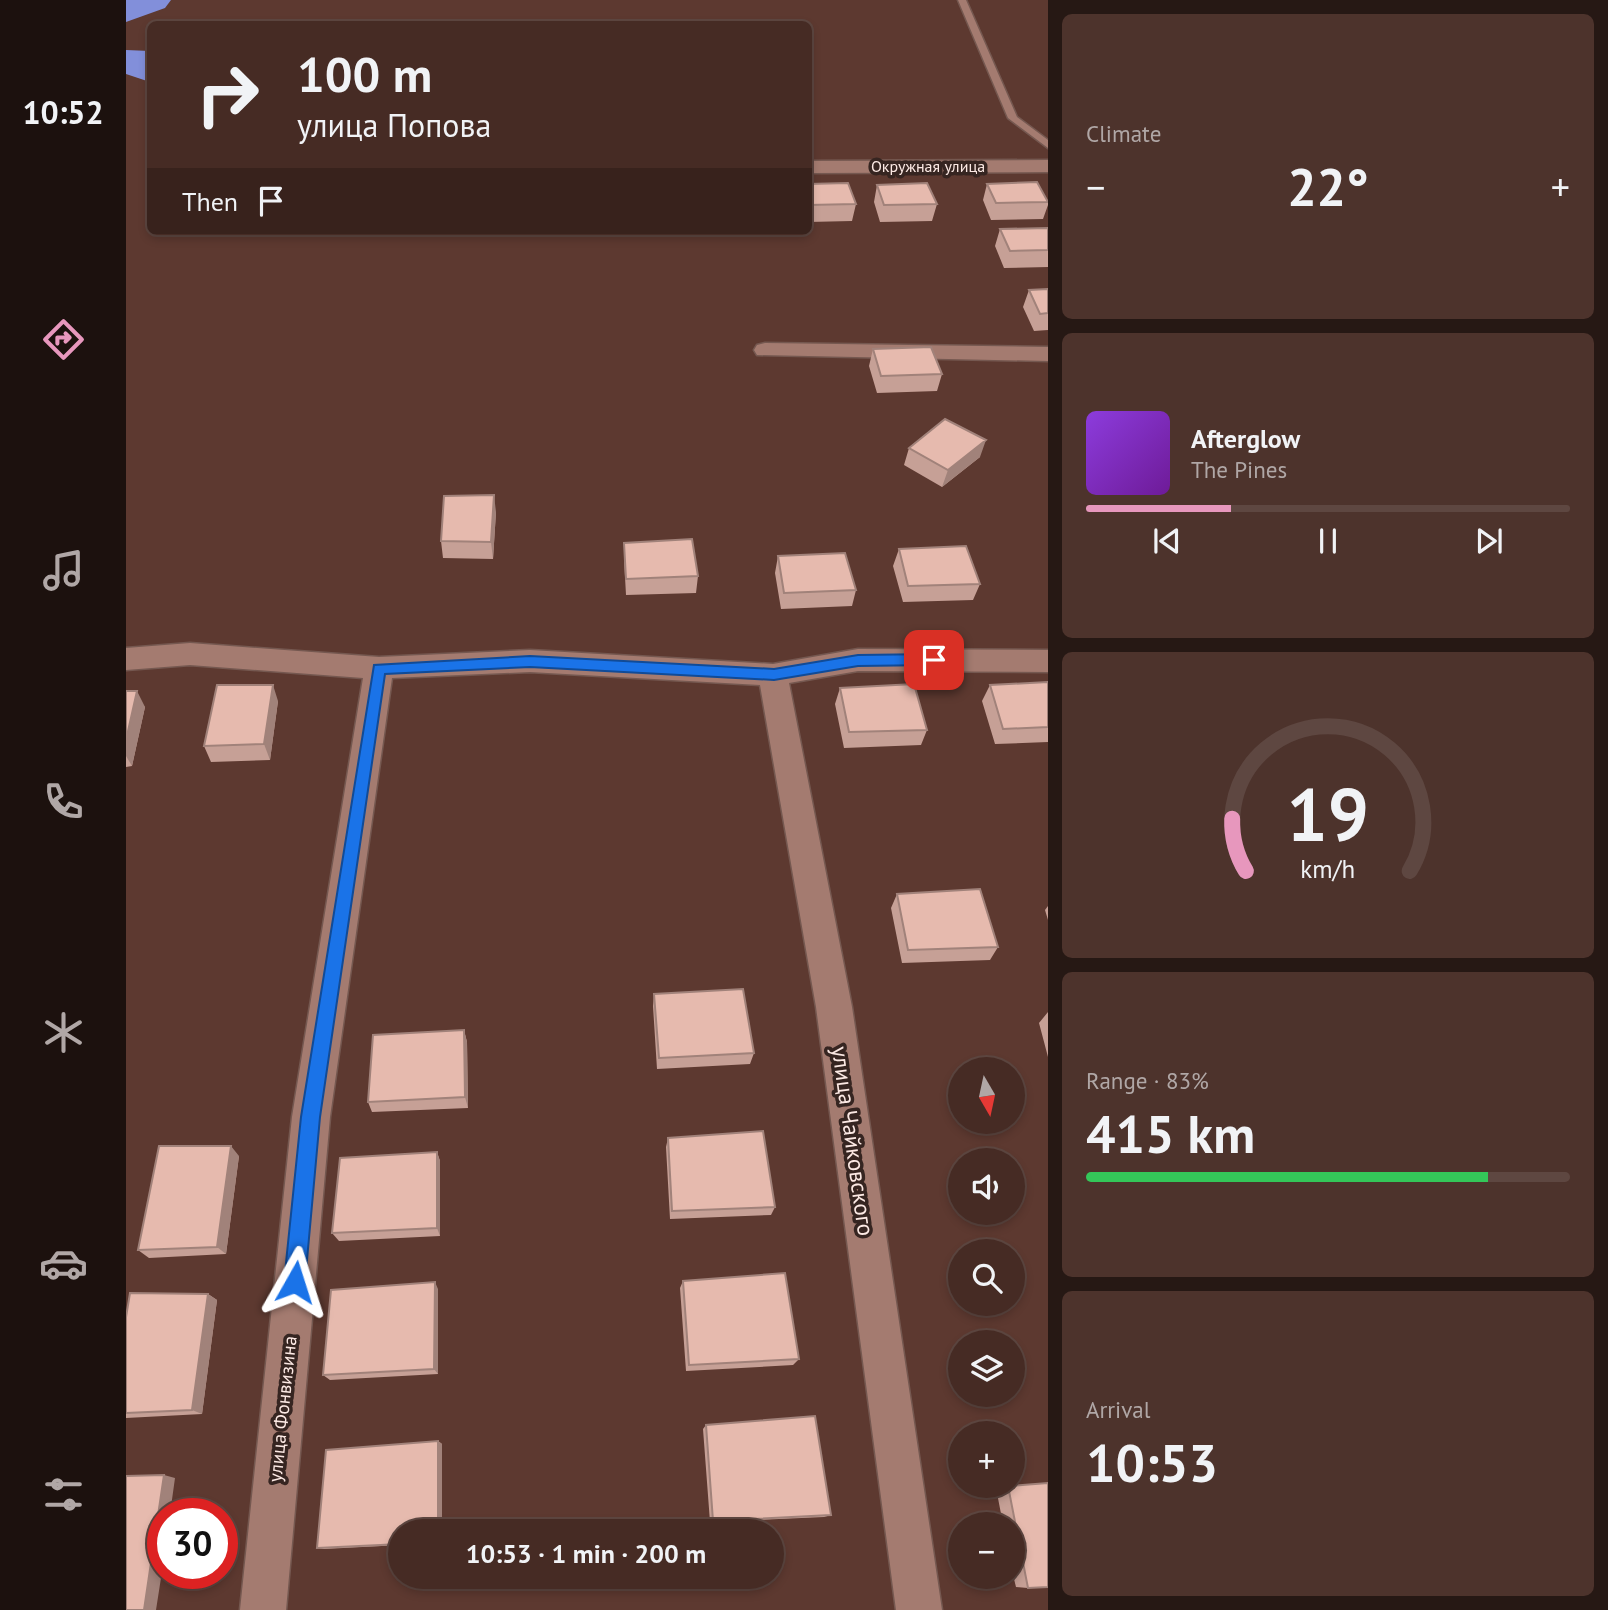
<!DOCTYPE html>
<html lang="en">
<head>
<meta charset="utf-8">
<style>
  :root { --surface:#462b24; --page:#4d332c; --text:#f1f3f6; --muted:#b0a7a6; --line:#5e4741; --accent:#e797bd }
  body { margin:0; font-family:"PT Sans",sans-serif; background:var(--page); color:var(--text); height:100vh; display:flex; flex-direction:column; font-size:26px; white-space:nowrap }
  * { box-sizing:border-box; margin:0 }
  p { font-size:23px; color:var(--muted) }
  .icon { flex:none; width:38px; height:38px; fill:none; stroke:currentColor; stroke-width:2; stroke-linecap:round; stroke-linejoin:round }
  .map { position:relative; flex:1; overflow:hidden }
  .details { display:flex; flex-direction:column; gap:14px; padding:14px; background:#261814; width:560px }
  .details>* { flex:none }
  .banner { position:absolute; left:21px; top:21px; width:665px; height:214px; border-radius:10px; box-shadow:0 4px 10px #0003,0 0 0 2px var(--line); background:#462b24; color:var(--text); overflow:hidden }
  .needle { width:46px; rotate:171deg }
  .tools { position:absolute; left:822px; top:1057px; display:grid; gap:14px }
  .tools a { display:grid; place-items:center; width:77px; height:77px; border-radius:50%; background:var(--surface); box-shadow:0 4px 10px #0003,0 0 0 2px var(--line); font-size:35px }
  .speed { position:absolute; left:21px; top:1498px; display:flex; gap:14px; font-size:35px; font-weight:700; text-align:center }
  .speed>* { display:grid; place-content:center; width:91px; height:91px; border-radius:50%; background:var(--surface); box-shadow:0 4px 10px #0003,0 0 0 2px var(--line); line-height:1 }
  .speed .limit { border:10px solid #d22; background:#fff; color:#111 }
  .pin { position:absolute; display:grid; place-items:center; width:60px; height:60px; color:#fff; margin:-30px; border-radius:14px; box-shadow:0 4px 10px #0006 }
  .me { position:absolute; width:77px; margin:-38px; rotate:6deg; stroke-linejoin:round; filter:drop-shadow(0 0 5px #0008) }
  .turn { display:flex; align-items:center; gap:24px; height:147px; padding:0 35px; font-size:32px }
  .turn .icon { width:91px; height:91px; stroke-width:2.5 }
  .turn b { display:block; font-size:49px; line-height:60px }
  .then { display:flex; align-items:center; height:66px; padding:0 35px; background:#0003; gap:14px; font-size:26px }
  .big { font-size:52px; font-weight:800; line-height:1.1 }
  .details .card { flex:1; display:flex; flex-direction:column; justify-content:center; gap:10px; min-width:0; padding:0 24px; border-radius:10px; background:var(--page) }
  .details .dial { align-items:center; gap:0 }
  .dial svg { height:182px; overflow:visible; fill:none; stroke:var(--line); stroke-width:7; stroke-linecap:round; text-anchor:middle }
  .dial text { fill:var(--text); stroke:none }
  .song { display:flex; align-items:center; gap:21px }
  .cover { width:84px; height:84px; border-radius:10px; background:linear-gradient(135deg,hsl(270 70% 55%),hsl(280 70% 35%)) }
  .played { height:7px; border-radius:4px; background:linear-gradient(90deg,var(--accent) 30%,var(--line) 30%) }
  .keys { display:flex; justify-content:space-around; direction:ltr }
  .heat { display:flex; justify-content:space-between; align-items:center; font-size:38px; direction:ltr }
  .charge { height:10px; border-radius:5px; background:linear-gradient(90deg,#34c759 83%,var(--line) 0) }
  .trip { position:absolute; left:262px; top:1519px; width:396px; height:70px; border-radius:35px; background:var(--surface); box-shadow:0 4px 10px #0003,0 0 0 2px var(--line); font-weight:800; line-height:70px; text-align:center }
  main { display:flex; flex:1; min-height:0 }
  .menu { display:flex; flex-direction:column; width:126px; justify-content:space-around; align-items:center; background:#1c110e; color:var(--muted) }
  .menu .icon { width:49px; height:49px }
  .menu .on { color:var(--accent) }
  .menu b { font-size:32px; color:var(--text) }
  .map>svg:first-child { display:block }
  .lines { fill:none; stroke-linecap:round; stroke-linejoin:round }
  .river { fill:#828fda; fill-rule:evenodd }
  .service-casing { stroke:#755850; stroke-width:3 }
  .minor-casing { stroke:#755850; stroke-width:3 }
  .service { fill:#a47b70; fill-rule:evenodd }
  .minor { fill:#a47b70; fill-rule:evenodd }
  .wall { fill:#c6a096 }
  .shaded-wall { fill:#a1827a }
  .building { fill:#e6baae; stroke:#a1827a; stroke-width:2 }
  .route { fill:#1a73e8; stroke:#114b97; stroke-width:2 }
  .labels { text-anchor:middle; stroke-width:7; stroke-linejoin:round; paint-order:stroke }
  .far-street-label { font-size:16px; fill:#fce9e4; stroke:#362521 }
  .street-label { font-size:19px; fill:#fce9e4; stroke:#362521 }
  .near-street-label { font-size:23px; fill:#fce9e4; stroke:#362521 }
</style>
</head>
<body>
<main>
<nav class="menu">
<b>10:52</b>
<svg class="icon on" aria-label="directions" viewBox="0 0 24 24"><path d="M12 3l9 9-9 9-9-9zM9 14v-3h6M13 9l2 2-2 2"/></svg>
<svg class="icon" aria-label="music" viewBox="0 0 24 24"><path d="M9 18V5l10-2v13"/><circle cx="6" cy="18" r="3"/><circle cx="16" cy="16" r="3"/></svg>
<svg class="icon" aria-label="phone" viewBox="0 0 24 24"><path d="M5 4h4l2 5-3 2q2 4 5 5l2-3 5 2v4C11 20 4 13 5 4z"/></svg>
<svg class="icon" aria-label="climate" viewBox="0 0 24 24"><path d="M12 3v18M4 7l16 10M4 17L20 7"/></svg>
<svg class="icon" aria-label="car" viewBox="0 0 24 24"><path d="M5 17H2v-5l4-1 3-4h7l3 4 3 1v5h-3M9 17h6M6 11h13"/><circle cx="7" cy="17" r="2"/><circle cx="17" cy="17" r="2"/></svg>
<svg class="icon" aria-label="filters" viewBox="0 0 24 24"><path d="M4 7h16M4 17h16"/><circle cx="9" cy="7" r="2"/><circle cx="15" cy="17" r="2"/></svg>
</nav>
<div class="map">
<svg width="922" height="1610" viewBox="0 0 922 1610">
  <rect width="100%" height="100%" fill="#5d3930"/>
  <g class="lines">
    <path class="river" d="M0,0H45L39,8L0,22Z
      M0,50L24,51V82L0,74Z"/>
    <defs>
      <path id="service" d="M832,0H840L891,117L922,140V148L882,118Z"/>
      <path id="minor" d="M922,160V172L682,173V161Z
        M639,343L922,347V361L631,355L628,350L631,345Z
        M64,643L253,657L404,650L647,664L732,649L922,650V672L732,671L663,683L726,1007L816,1610H770L690,1007L634,685L404,672L266,678L204,1117L160,1610H114L166,1117L237,678L64,665L0,670V648Z"/>
    </defs>
    <use href="#service" class="service-casing"/>
    <use href="#minor" class="minor-casing"/>
    <use href="#service" class="service"/>
    <use href="#minor" class="minor"/>
  </g>
  <path class="wall" d="M682,184L730,204L726,221L682,222Z
    M861,184L922,201V205L917,219L865,220L857,200Z
    M751,185L811,204L806,221L754,222L748,202Z
    M922,228V267L878,268L869,246L874,229Z
    M922,289V330L908,331L897,307L903,290Z
    M747,349L816,374L811,391L751,393L743,366Z
    M783,448L854,457L816,487L778,465Z
    M370,512L367,559L317,558L315,541Z
    M498,543L572,576L570,593L500,595L498,559Z
    M773,549L854,584L847,600L777,602L767,566Z
    M652,556L730,590L726,606L655,609L649,573Z
    M922,682V742L869,744L856,701L864,685Z
    M714,688L801,730L795,745L718,748L709,704Z
    M0,691L19,707L6,766L0,767Z
    M152,701L144,760L85,762L78,746Z
    M771,894L872,947L864,960L776,963L765,908Z
    M922,906V920L919,910Z
    M528,994L628,1053L624,1064L531,1069L527,1006Z
    M922,1012V1057L913,1023Z
    M338,1030L341,1042L342,1108L246,1112L242,1102Z
    M542,1138L649,1207L645,1215L544,1219L540,1147Z
    M311,1152L314,1161V1236L213,1241L206,1233Z
    M113,1156L100,1254L23,1258L12,1250Z
    M557,1281L673,1359L667,1365L560,1371L554,1288Z
    M312,1289V1374L204,1380L197,1375Z
    M82,1294L91,1300L76,1414L0,1418V1317Z
    M580,1425L705,1515L698,1517L584,1522L577,1429Z
    M312,1441L316,1444L275,1531V1545L198,1549L191,1548Z
    M882,1486L902,1588L890,1587L887,1575V1524H877L870,1488Z"/>
  <path class="shaded-wall" d="M860,440L854,457L816,487L822,470Z
    M368,495L370,512L367,559L365,542Z
    M147,685L152,701L144,760L138,744Z
    M11,691L19,707L6,766L0,756V740Z
    M338,1030L341,1042L342,1108L339,1097Z
    M105,1146L113,1156L100,1254L91,1247Z
    M311,1152L314,1161V1236L311,1228Z
    M309,1282L312,1289V1374L308,1369Z
    M82,1294L91,1300L76,1414L66,1410Z
    M312,1441L316,1444V1531H312Z
    M38,1475L49,1478L44,1514H37V1565L30,1610H18Z"/>
  <path class="building" d="M911,182L922,202L870,203L861,184Z
    M722,183L730,204L682,205V184Z
    M801,183L811,204L758,205L751,185Z
    M922,228V250L884,251L874,229Z
    M922,289V313L914,314L903,290Z
    M805,347L816,374L755,376L747,349Z
    M819,419L860,440L822,470L783,448Z
    M368,495L365,542L315,541L318,496Z
    M566,539L572,576L500,579L498,543Z
    M840,546L854,584L782,586L773,549Z
    M719,553L730,590L658,593L652,556Z
    M922,682V727L877,729L864,685Z
    M788,684L801,730L723,732L714,688Z
    M91,685H147L138,744L78,746Z
    M0,691H11L0,740Z
    M854,889L872,947L782,950L771,894Z
    M617,989L628,1053L533,1058L528,994Z
    M338,1030L339,1097L242,1102L247,1035Z
    M637,1131L649,1207L546,1211L542,1138Z
    M33,1146H105L91,1247L12,1250Z
    M311,1152V1228L206,1233L214,1158Z
    M659,1273L673,1359L563,1365L557,1281Z
    M309,1282L308,1369L197,1375L205,1290Z
    M4,1293L82,1294L66,1410L0,1413V1317Z
    M689,1416L705,1515L587,1521L580,1425Z
    M312,1441V1531H275V1544L191,1548L200,1450Z
    M38,1475L18,1610H0V1476Z
    M922,1483V1587L902,1588L882,1486Z"/>
  <path class="route" d="M808,654L816,660L808,665L732,666L648,680L404,667L259,674L194,1117L179,1282L176,1289L169,1292L161,1289L158,1282L175,1117L248,665L404,656L648,669L732,655Z"/>
  <g class="labels">
    <g class="far-street-label">
      <text x="802" y="172">Окружная улица</text>
    </g>
    <g class="street-label">
      <text transform="translate(156 1409) rotate(-84)" y="7">улица Фонвизина</text>
    </g>
    <g class="near-street-label">
      <text transform="translate(727 1141) rotate(82)" y="8">улица Чайковского</text>
    </g>
  </g>
</svg>
<div class="tools">
<a><svg class="needle" viewBox="-14 -14 28 28"><path d="M0-13l5 13h-10z" fill="#e53935"/><path d="M0 13l5-13h-10z" fill="#b0a7a6"/></svg></a>
<a><svg class="icon" aria-label="sound" viewBox="0 0 24 24"><path d="M4 9h4l5-4v14l-5-4H4zM17 9q2 3 0 6"/></svg></a>
<a><svg class="icon" aria-label="search" viewBox="0 0 24 24"><circle cx="10" cy="10" r="6"/><path d="M15 15l6 6"/></svg></a>
<a><svg class="icon" aria-label="layers" viewBox="0 0 24 24"><path d="M12 4l9 5-9 5-9-5zM3 14l9 5 9-5"/></svg></a>
<a>+</a>
<a>−</a>
</div>
<div class="speed"><div class="limit">30</div></div>
<div class="pin" style="left:808px;top:660px;background:#d93025"><svg class="icon" aria-label="arrive" viewBox="0 0 24 24"><path d="M6 21V4h12l-3 4 3 4H6"/></svg></div>
<svg class="me" style="left:169px;top:1282px" viewBox="-20 -20 40 40"><path d="M0-17L14 15 0 8-14 15z" fill="#1a73e8" stroke="#fff" stroke-width="4"/></svg>
<div class="trip">10:53 · 1 min · 200 m</div>
<div class="banner">
<div class="turn"><svg class="icon" aria-label="right" viewBox="0 0 24 24"><path d="M7 20v-9h11M14 6l5 5-5 5"/></svg><div><b>100 m</b>улица Попова</div></div>
<div class="then">Then<svg class="icon" aria-label="arrive" viewBox="0 0 24 24"><path d="M6 21V4h12l-3 4 3 4H6"/></svg></div>
</div>
</div>
<section class="details">
<div class="card"><p>Climate</p>
<div class="heat"><a>−</a><b class="big">22°</b><a>+</a></div>
</div>
<div class="card">
<div class="song"><i class="cover"></i><div><b>Afterglow</b><p>The Pines</p></div></div>
<div class="played"></div>
<div class="keys"><svg class="icon" aria-label="previous" viewBox="0 0 24 24"><path d="M18 5L8 12l10 7zM5 5v14"/></svg><svg class="icon" aria-label="pause" viewBox="0 0 24 24"><path d="M8 5v14M16 5v14"/></svg><svg class="icon" aria-label="next" viewBox="0 0 24 24"><path d="M6 5l10 7-10 7zM19 5v14"/></svg></div>
</div>
<div class="card dial"><svg viewBox="0 0 100 80">
<path d="M14 69A42 42 0 1 1 86 69"/>
<path d="M14 69A42 42 0 0 1 8 46" stroke="#e797bd"/>
<text x="50" y="56" font-size="32" font-weight="700">19</text>
<text x="50" y="72" font-size="11">km/h</text>
</svg></div>
<div class="card"><p>Range · 83%</p><b class="big">415 km</b><div class="charge"></div></div>
<div class="card"><p>Arrival</p><b class="big">10:53</b></div>
</section>
</main>
</body>
</html>
